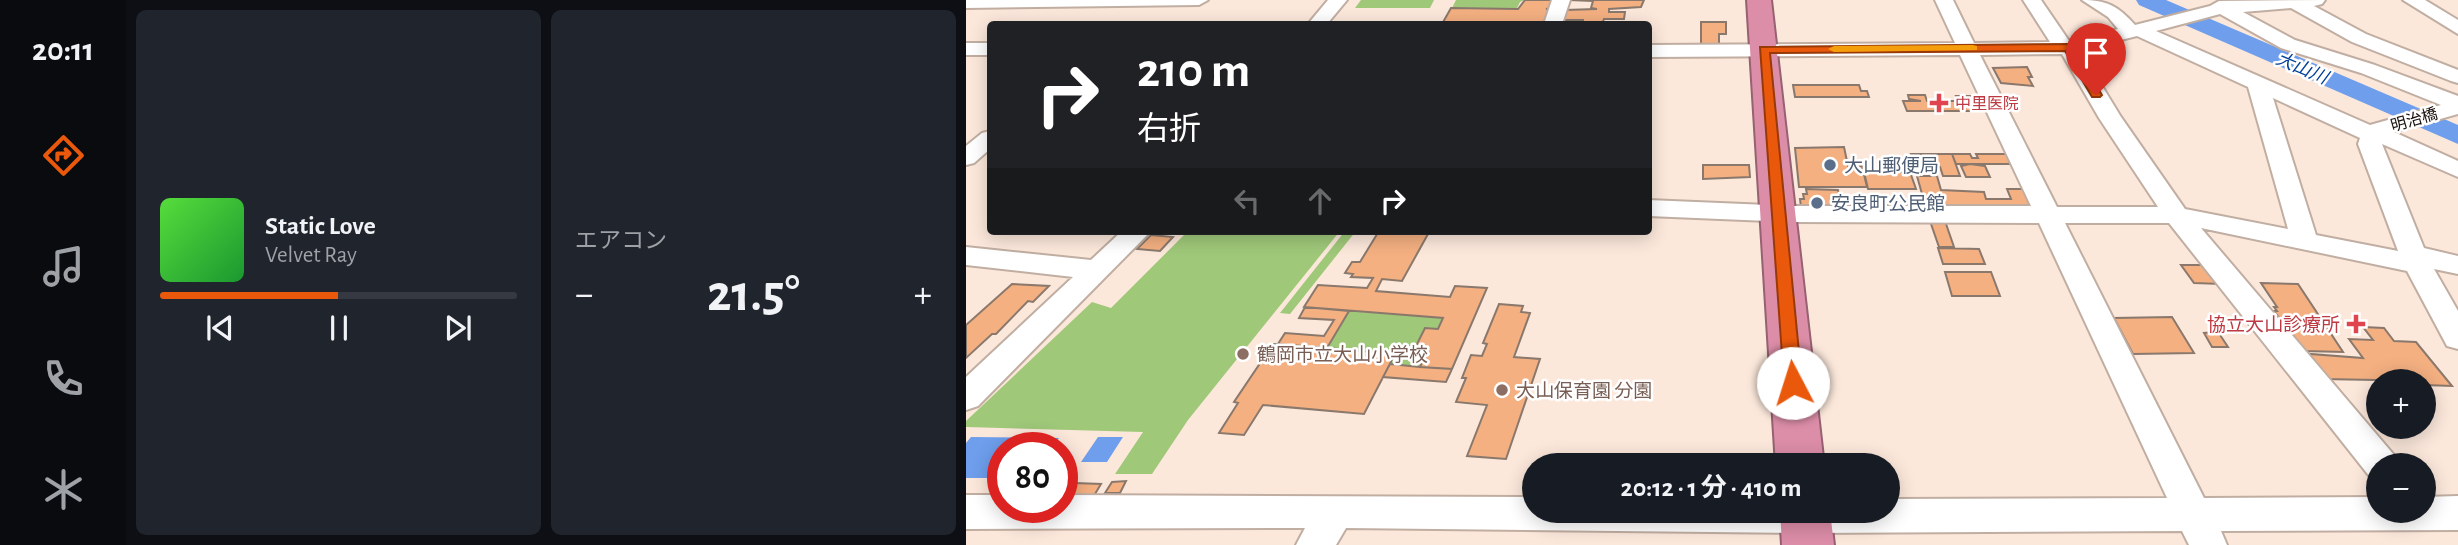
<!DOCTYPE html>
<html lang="ja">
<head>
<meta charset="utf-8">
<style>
  :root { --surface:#171b24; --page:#20242c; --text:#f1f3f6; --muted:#9ea1a6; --line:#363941; --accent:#ea580c }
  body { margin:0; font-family:"Alegreya Sans","Noto Sans JP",sans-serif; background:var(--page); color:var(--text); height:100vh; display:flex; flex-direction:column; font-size:26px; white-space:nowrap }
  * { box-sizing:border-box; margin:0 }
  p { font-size:23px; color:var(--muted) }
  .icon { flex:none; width:38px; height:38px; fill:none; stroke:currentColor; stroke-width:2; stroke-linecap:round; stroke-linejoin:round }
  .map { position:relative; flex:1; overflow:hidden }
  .drawer { display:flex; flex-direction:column; gap:10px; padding:10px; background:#0d0f14; width:840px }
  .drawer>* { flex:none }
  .guide { position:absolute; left:21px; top:21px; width:665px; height:214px; border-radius:7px; box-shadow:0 4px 18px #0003; background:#202124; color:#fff; overflow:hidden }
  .tools { position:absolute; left:1400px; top:369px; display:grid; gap:14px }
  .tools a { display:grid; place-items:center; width:70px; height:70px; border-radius:50%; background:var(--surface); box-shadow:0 4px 18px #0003; font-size:35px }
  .speed { position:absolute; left:21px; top:432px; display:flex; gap:14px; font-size:35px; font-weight:700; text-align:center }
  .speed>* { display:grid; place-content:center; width:91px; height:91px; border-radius:50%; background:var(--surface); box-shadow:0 4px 18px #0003; line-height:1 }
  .speed .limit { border:10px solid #d22; background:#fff; color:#111 }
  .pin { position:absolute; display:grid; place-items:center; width:60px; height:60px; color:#fff; margin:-72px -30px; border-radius:50% 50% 50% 0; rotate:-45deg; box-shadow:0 0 7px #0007 }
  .pin .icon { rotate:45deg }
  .me { position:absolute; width:77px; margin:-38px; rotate:355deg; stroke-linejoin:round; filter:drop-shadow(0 0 5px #0008) }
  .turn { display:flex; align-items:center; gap:24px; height:147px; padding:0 35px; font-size:32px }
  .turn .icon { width:91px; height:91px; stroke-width:2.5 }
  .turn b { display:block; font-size:49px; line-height:60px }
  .lanes { display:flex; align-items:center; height:66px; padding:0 35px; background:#0003; justify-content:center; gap:35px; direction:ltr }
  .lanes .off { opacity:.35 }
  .big { font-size:52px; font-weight:700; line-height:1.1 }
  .drawer .card { flex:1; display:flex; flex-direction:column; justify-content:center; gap:10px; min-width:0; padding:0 24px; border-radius:10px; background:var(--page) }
  .song { display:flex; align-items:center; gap:21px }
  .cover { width:84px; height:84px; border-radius:10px; background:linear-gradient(135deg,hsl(110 70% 55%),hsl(130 70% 35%)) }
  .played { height:7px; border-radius:4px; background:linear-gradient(90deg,var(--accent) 50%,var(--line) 50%) }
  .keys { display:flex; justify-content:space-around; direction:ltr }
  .heat { display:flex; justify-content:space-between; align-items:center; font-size:38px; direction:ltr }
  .drawer .tiles { flex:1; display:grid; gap:10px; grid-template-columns:repeat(2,1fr) }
  .trip { position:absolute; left:556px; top:453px; width:378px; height:70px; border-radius:35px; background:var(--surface); box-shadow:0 4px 18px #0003; font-weight:700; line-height:70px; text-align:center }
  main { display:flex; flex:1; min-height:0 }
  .tabs { display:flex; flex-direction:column; width:126px; justify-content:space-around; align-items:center; background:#090b0e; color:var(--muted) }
  .tabs .icon { width:49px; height:49px }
  .tabs .current { color:var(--accent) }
  .tabs b { font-size:32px; color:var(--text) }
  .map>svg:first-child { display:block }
  .green { fill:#9fc879 }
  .water { fill:#6e9eec }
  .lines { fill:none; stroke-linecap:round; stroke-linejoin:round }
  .river { fill:#6e9eec; fill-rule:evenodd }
  .building { fill:#f4b081; stroke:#8a786c; stroke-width:2 }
  .minor-casing { stroke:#c1aea2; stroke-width:4 }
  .highway-casing { stroke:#966171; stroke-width:4 }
  .minor { fill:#fff; fill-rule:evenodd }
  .highway { fill:#dc8da8; fill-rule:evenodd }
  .route { fill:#ea580c; stroke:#983908; stroke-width:2 }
  .slow { fill:#f59e0b }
  .health-dot { fill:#e0444e; stroke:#fff; stroke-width:2.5 }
  .service-dot { fill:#5c6f8a; stroke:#fff; stroke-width:2.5 }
  .education-dot { fill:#8d6e63; stroke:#fff; stroke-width:2.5 }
  .labels { text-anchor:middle; stroke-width:5; stroke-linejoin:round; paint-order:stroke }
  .far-health-label { font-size:16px; fill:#be3a42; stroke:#fff; text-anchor:start }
  .far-street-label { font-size:16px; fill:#150e0a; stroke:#fff }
  .far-water-label { font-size:18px; font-style:italic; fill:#003f98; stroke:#fff }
  .service-label { font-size:19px; fill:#4e5e75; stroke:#fff; text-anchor:start }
  .health-label { font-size:19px; fill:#be3a42; stroke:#fff; text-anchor:end }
  .education-label { font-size:19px; fill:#785e54; stroke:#fff; text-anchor:start }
</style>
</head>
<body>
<main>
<nav class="tabs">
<b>20:11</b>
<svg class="icon current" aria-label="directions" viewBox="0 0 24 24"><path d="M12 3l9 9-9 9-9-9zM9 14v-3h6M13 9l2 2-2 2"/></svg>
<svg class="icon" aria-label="music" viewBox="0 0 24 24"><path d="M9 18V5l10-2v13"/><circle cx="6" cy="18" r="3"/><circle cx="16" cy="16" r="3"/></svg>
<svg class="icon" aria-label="phone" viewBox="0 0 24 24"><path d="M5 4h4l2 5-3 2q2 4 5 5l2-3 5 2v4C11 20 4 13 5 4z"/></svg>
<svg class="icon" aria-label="climate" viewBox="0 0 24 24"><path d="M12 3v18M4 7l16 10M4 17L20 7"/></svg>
</nav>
<section class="drawer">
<div class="tiles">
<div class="card">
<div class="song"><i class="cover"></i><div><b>Static Love</b><p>Velvet Ray</p></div></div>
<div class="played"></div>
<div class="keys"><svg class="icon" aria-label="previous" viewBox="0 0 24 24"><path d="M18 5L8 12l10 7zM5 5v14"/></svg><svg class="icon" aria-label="pause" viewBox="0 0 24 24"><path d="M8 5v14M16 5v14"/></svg><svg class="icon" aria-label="next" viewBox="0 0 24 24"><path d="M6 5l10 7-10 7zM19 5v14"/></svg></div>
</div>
<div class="card"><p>エアコン</p>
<div class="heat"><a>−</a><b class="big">21.5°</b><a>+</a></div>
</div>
</div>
</section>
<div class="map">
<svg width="1492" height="545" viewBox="0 0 1492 545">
  <rect width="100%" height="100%" fill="#fce8db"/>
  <path class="green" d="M395,0H468L464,8H389Z
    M490,0H558L554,2L551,8H486Z
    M222,231H374L222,420L186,474H149L177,432L0,427V421L126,302L145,308Z
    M379,231H390L324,314L314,313Z
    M383,311L477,318L472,329L459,328L448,350L461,352L454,367L424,364L429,354L361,348Z"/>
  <path class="water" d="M5,437L93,438L86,448H37V478H0V443Z
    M132,437H157L141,462H115Z"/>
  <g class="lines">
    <path class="river" d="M1170,0H1200L1492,125V144L1173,5Z"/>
  </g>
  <path class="building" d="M559,0H588L585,8L580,9H586L582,24H476L485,8L552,9Z
    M603,0H678L675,7L643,9V12H659L658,19H638L636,24H597L598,21L618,20H596L599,10L631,9L625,8L627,1Z
    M735,22H760V34H753V45H735Z
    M1061,67L1066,77H1062L1067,86L1035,83L1027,68Z
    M827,85H893L895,91H901L903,97H829Z
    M942,95H959L961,101H992L990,96H1004L1008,106H1014L1016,111H941L937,101H955L943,99Z
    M878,147L882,166H896L901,187H833L829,148Z
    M945,154H986L994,176H977L974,167H968L962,162H948Z
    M986,154H1004L1006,158H1012L1010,154H1042L1047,164H990Z
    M1004,164L1019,166L1024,177H1000L995,166Z
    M737,165H783L784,177L737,179Z
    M898,172H944L950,189H902Z
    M951,176H971L975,190L1018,192L1020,199H1045L1041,189H1057L1067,211L1010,212L1008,206H984L987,212H961Z
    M840,189L872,190L874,199H867L869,210L835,207L834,199H838L837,194H841Z
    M964,221H979L988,247H973Z
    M413,231H475L473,234H462L436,281L416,279L410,291L484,297L489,286L521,288L486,369L454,367L461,352L448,350L459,328L472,329L477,318L338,307L352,285L401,288L407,278L385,277L387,274L379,273L386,262H394Z
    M185,235L207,237L194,251L171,249Z
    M972,248L1013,249L1019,264H977Z
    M1215,265H1238L1255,284L1228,283Z
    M979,272H1025L1034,296H986Z
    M1295,283L1332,284L1377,352L1338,351L1308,311H1311L1308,307H1311Z
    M46,284L83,286L67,302L62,301L30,334H26L0,358V325Z
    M533,304L557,306L555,312L564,313L548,357L574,359L540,459L501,456L521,405L490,402L500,378H496L505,355L516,356L521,344L517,343Z
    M339,307L383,311L361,348L312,344L319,333L358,336L368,320L333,318Z
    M1206,317L1228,353L1167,354L1148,318Z
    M1397,327L1418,328L1428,341L1450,342L1486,386L1458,385V382H1412V384L1410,380L1356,379L1336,358H1346L1344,354L1397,358L1383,339L1407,340Z
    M1252,332L1262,347H1246L1238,333Z
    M307,344L361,348L429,354L398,414L297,405L278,435L253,433L272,403L268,402Z
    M424,364L454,367L486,369L480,382L417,377Z
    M160,481L154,493H139L146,482Z
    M108,483L135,484L126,499L98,498Z"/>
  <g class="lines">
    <defs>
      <path id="minor" d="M0,0H242L233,5L0,8Z
        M362,0H381L361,24H342Z
        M586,0H604L596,24H578Z
        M969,0H987L1008,43L1084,42L1057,0H1075L1103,41L1152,29L1142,17L1116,0C1141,0 1152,6 1169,25L1244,6L1253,1L1359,0L1356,4L1348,6L1400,34L1492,70V83L1485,81L1386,42L1325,8L1277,12L1329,40L1409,65L1492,96V114L1428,132L1492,161V177L1416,144L1458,248L1492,256V274L1468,269L1492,311V349L1481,346L1441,271L1235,228L1428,455L1433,466H1412V480L1404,477L1203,223H1099L1238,498L1412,497V511H1458V497L1492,496V530L1255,531L1261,545H1223L1216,531L839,533L380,528L370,545H330L339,528L0,529V495H37V508H96V495L569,497V511H922V499L1201,498L1073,223L828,222L682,216V200L828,206H1065L994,55L682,57V45L989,43ZM1254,14L1315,48L1395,73L1475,105L1404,125L1190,31ZM1171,36L1282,87L1322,229L1219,209L1155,117L1114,50ZM1096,54L1133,118L1192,207H1091L1014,55ZM1307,98L1394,138L1392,144L1432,251L1350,235Z
        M1437,0H1459L1492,20V34Z
        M0,43H24V55H0Z
        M24,131V149L8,163L0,165V146L16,133Z
        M156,231H185L12,406L0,410V377L107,277L0,265V247L125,260Z"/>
      <path id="highway" d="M781,0H805L858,466H810Z
        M814,511H864L868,545H816Z"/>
    </defs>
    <use href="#minor" class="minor-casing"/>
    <use href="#highway" class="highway-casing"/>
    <use href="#minor" class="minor"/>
    <use href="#highway" class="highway"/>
  </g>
  <path class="route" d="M1102,44L1108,47L1136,95L1134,97H1126L1099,51L804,53L836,383L834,388H821L818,383L794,47Z"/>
  <path class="slow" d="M1007,45L1011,46V50L868,52L862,49L868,46Z"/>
  <g class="health-dot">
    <path d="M969.5 92.5h7v7h7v7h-7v7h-7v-7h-7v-7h7z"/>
    <path d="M1386.5 313.5h7v7h7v7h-7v7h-7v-7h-7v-7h7z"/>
  </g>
  <g class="service-dot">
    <circle cx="864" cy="165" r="7"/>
    <circle cx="851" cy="203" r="7"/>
  </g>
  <g class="education-dot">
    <circle cx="277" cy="354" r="7"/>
    <circle cx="536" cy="390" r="7"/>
  </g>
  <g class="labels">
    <g class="far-health-label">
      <text x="989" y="109">中里医院</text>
    </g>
    <g class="far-street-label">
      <text transform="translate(1448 119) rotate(-16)" y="6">明治橋</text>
    </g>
    <g class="far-water-label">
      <text transform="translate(1336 68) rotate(23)" y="6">大山川</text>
    </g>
    <g class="service-label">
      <text x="878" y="172">大山郵便局</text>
      <text x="865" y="210">安良町公民館</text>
    </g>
    <g class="health-label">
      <text x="1374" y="331">協立大山診療所</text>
    </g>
    <g class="education-label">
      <text x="291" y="361">鶴岡市立大山小学校</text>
      <text x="550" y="397">大山保育園 分園</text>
    </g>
  </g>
</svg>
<div class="tools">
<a>+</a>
<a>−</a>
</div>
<div class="speed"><div class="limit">80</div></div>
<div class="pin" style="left:1130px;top:95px;background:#d93025"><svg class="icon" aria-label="arrive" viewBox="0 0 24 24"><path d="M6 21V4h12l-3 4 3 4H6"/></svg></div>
<svg class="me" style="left:827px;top:383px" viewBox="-20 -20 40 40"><circle r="19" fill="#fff"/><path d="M0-13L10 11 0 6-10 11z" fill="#ea580c"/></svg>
<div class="trip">20:12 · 1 分 · 410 m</div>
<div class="guide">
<div class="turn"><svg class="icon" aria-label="right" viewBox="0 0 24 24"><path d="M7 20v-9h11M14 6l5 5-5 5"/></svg><div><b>210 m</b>右折</div></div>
<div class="lanes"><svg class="icon off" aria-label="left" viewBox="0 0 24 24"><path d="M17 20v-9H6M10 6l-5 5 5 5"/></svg><svg class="icon off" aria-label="ahead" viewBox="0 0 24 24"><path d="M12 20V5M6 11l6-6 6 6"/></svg><svg class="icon" aria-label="right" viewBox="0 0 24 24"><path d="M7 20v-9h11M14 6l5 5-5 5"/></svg></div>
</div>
</div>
</main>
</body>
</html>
